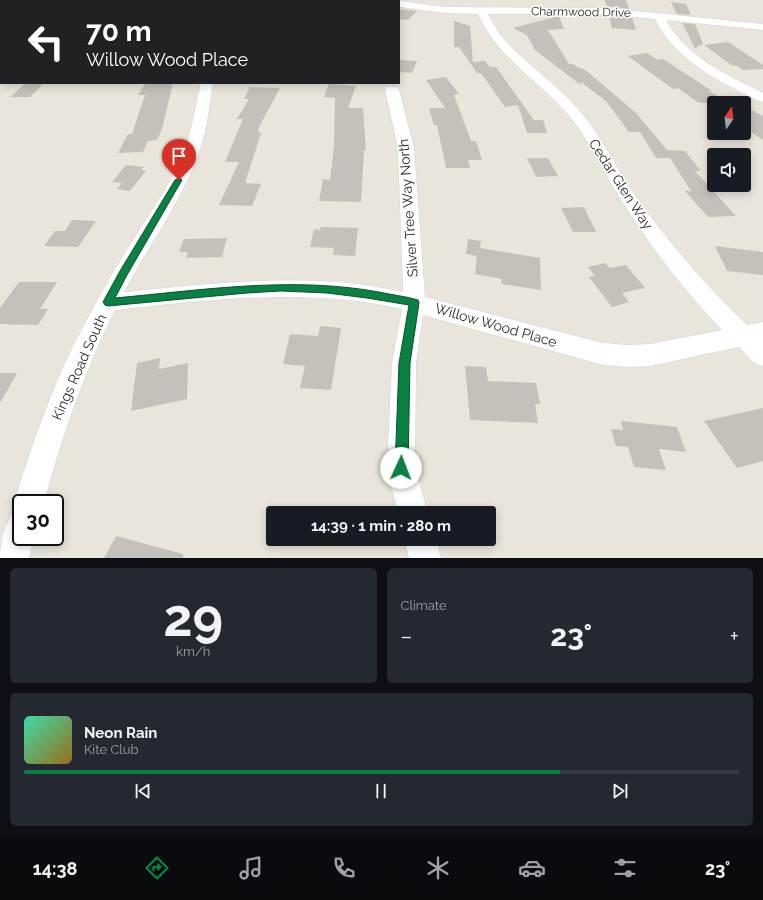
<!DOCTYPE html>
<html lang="en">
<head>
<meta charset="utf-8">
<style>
  :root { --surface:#171b24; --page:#242831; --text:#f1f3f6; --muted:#9ea1a6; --line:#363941; --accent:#0b8043 }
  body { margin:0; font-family:Raleway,sans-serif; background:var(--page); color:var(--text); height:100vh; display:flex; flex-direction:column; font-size:15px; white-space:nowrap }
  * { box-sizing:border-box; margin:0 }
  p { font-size:13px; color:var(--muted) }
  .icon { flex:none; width:22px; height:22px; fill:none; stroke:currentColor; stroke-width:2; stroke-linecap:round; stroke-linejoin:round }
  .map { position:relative; height:558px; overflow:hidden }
  .panel { display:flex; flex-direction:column; gap:10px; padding:10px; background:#0d0f14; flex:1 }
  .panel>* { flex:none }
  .banner { position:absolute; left:0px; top:0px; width:400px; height:84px; box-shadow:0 2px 10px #0003; background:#202124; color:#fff; overflow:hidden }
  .needle { width:26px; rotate:14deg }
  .fabs { position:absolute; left:707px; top:96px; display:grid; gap:8px }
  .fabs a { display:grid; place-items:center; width:44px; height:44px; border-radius:4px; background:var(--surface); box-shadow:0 2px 10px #0003; font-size:20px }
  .speed { position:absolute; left:12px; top:494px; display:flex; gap:8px; font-size:20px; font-weight:700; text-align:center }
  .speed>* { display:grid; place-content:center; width:52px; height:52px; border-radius:50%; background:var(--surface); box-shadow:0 2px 10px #0003; line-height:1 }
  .speed .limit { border:2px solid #111; border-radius:6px; background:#fff; color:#111 }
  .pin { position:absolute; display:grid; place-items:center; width:34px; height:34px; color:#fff; margin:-41px -17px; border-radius:50% 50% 50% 0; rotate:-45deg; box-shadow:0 0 4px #0007 }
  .pin .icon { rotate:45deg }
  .me { position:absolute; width:44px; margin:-22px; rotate:2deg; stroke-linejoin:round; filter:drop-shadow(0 0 3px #0008) }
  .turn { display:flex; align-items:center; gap:14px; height:84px; padding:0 20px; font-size:18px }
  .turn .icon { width:52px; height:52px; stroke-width:2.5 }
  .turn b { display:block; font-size:28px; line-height:34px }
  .big { font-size:30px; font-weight:700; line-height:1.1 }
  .panel .tile { flex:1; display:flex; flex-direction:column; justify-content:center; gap:6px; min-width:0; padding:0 14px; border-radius:6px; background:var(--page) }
  .panel .dial { align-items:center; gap:0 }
  .dial b { font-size:52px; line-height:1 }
  .song { display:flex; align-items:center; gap:12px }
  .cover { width:48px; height:48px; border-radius:6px; background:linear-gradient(135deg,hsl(160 70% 55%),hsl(40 70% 35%)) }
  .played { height:4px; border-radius:2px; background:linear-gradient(90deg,var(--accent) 75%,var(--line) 75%) }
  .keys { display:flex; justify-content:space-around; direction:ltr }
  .heat { display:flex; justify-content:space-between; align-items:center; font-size:22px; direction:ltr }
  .panel .tiles { flex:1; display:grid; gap:10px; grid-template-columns:1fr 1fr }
  .tile:last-child { grid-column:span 2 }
  .trip { position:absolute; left:266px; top:506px; width:230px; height:40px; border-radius:4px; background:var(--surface); box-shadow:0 2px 10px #0003; font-weight:700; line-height:40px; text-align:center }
  .dock { display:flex; height:64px; justify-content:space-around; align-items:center; background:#090b0e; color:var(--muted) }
  .dock .icon { width:28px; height:28px }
  .dock .current { color:var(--accent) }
  .dock b { font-size:18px; color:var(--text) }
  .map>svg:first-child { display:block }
  .building { fill:#c5c1ba }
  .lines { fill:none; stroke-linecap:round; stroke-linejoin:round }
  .minor-casing { stroke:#d0d1e0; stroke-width:1 }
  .minor { fill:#fff; fill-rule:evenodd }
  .route { fill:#0b8043; stroke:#07532c }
  .labels { text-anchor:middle; stroke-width:3; stroke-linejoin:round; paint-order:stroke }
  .far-street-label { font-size:12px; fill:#282828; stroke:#fff }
  .street-label { font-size:14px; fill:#282828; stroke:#fff }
</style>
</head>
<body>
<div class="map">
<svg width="763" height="558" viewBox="0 0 763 558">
  <rect width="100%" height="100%" fill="#e9e5da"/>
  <path class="building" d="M605,0H626L629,9L606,6Z
    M671,2L686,4L691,15L677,14Z
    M399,9L417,11L408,20L399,19Z
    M559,16L564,29L548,30L569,64H573L579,68H582L589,73L636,113L667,150L685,151L701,171H695L736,216L708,217L685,191H691L670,158H656L640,132H629L606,101L581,82V85L535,50L527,35L513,28Z
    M609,16L632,18L636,30L612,28Z
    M454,21L470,26L473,62L485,61L490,67H496L534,120H543L547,133H527L518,105L505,107L481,73H477L459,47H454Z
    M682,23L695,24L703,44L695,48Z
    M728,42L763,65V69L743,70L736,65L733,66L704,45Z
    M647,53L658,60L663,59L712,91H709L729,103H699L678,88L673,89L628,56Z
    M399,60L417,61L412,73L399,72Z
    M446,77L459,94L454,95L471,141H476L482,160H468L470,168H446L437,125H434L429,108H445L426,80Z
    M26,83H44L30,97H10Z
    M145,83H173L162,129L157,140L148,141L143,152L118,153L128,134H132L145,95H138Z
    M329,84L356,86L348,108H363L366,150H364L361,202L319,201L323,179L330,180L334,146L335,98L324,97Z
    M250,87L280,88L259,127L258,132L261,133L245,183L261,184L252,206L219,205L239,162H225L243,119H237L249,99H244Z
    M744,106L763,116V140L744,127Z
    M527,158H548L558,176L536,177Z
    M126,165L144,167L141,170L146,171L130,191L117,189L122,183L112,182Z
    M584,207L596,232H573L561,208Z
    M72,220L96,221L78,247L44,246L55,231H65Z
    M321,227L358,228L355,256L333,255L334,248L310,247L314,229L320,230Z
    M227,238L222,257L186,258L188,252H179L184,239Z
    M468,239L481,241L480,248L540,258L541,290L501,284L502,279L475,274L477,256L466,254Z
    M715,246L763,252V275L727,271Z
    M605,263L610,268L626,265L645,288L622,293L629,302L612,307L589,277L595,276L588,267Z
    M19,282H57L40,309H48L38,325L0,324V308Z
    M320,326L341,328L331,390L300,388L305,366L283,364L290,334L318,336Z
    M160,358L159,369L188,363L187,399L131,411L137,363Z
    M465,366L486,367L488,381L536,383L540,404H535L538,423L470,420Z
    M0,373H17L0,403Z
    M763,408V461L737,468L704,421Z
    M621,421L677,427L686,452L659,449L666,470L634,467L628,447L616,446L611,429L623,430Z
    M116,536L183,554V558H104Z"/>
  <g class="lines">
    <defs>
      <path id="minor" d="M39,0H49V1H39Z
        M399,1L446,7L607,8L763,24V30L666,20C686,57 727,75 763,93V102C753,100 744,94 735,89C702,72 672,53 655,19L607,14H488L499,33L507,43C532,68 561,88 584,116C604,141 618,171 636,197C669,243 706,286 747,325L763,322V366L754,363L739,347L650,366L628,367L603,365L423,315L416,363L415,468L428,513H398L387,468L392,363L402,309C307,287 210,300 115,310C84,372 62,436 44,503H21V537H34L29,558H0C0,543 4,530 10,517L18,514L14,503C33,441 54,380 85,323C100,296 115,268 132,242C149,214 169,187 182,156C192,133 195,107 201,83H213C209,107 207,132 198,155C181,203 148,246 124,292C217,283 311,271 403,292L398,148L385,90L387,87H397L399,90L414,148L425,297L603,343L628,345L650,344L722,330C685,291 652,249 623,203C606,177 593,147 574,122C545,84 498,60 478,14L446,13L399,7Z
        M1,56V64L0,65V57Z
        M404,539H436L441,558H409Z"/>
    </defs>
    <use href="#minor" class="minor-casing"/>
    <use href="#minor" class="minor"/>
  </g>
  <path class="route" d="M179,178L182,180L127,275L115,298C203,290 291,276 379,292C392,295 405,296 418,300L419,303L410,363L408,468L406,472L401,474L397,472L395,468L399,363L409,305L367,298L327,293L281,291L247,293L108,306L105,305L103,302L120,271L175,180Z"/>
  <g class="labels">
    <g class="far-street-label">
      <text transform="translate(581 12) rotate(1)" y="4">Charmwood Drive</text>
    </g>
    <g class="street-label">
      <text transform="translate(621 184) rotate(57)" y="5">Cedar Glen Way</text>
      <text transform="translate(408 208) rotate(-94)" y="5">Silver Tree Way North</text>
      <text transform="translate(496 325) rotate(16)" y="5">Willow Wood Place</text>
      <text transform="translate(79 367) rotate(-66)" y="5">Kings Road South</text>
    </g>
  </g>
</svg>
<div class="fabs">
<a><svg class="needle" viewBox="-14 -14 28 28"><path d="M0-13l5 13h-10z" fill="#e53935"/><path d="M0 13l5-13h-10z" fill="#9ea1a6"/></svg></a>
<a><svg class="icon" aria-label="sound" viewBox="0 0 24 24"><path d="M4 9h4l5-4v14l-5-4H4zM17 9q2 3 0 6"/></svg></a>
</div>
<div class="speed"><div class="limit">30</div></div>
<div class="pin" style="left:179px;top:180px;background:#d93025"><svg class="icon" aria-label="arrive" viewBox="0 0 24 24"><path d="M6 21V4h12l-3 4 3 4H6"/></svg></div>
<svg class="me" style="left:401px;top:468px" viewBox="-20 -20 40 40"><circle r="19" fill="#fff"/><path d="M0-13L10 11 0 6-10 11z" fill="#0b8043"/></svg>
<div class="trip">14:39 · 1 min · 280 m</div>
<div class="banner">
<div class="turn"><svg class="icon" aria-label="left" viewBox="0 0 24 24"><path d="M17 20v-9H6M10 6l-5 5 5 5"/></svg><div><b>70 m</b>Willow Wood Place</div></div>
</div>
</div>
<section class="panel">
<div class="tiles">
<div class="tile dial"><b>29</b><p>km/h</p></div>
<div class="tile"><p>Climate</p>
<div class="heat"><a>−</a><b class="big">23°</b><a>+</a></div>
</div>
<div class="tile">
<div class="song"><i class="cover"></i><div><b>Neon Rain</b><p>Kite Club</p></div></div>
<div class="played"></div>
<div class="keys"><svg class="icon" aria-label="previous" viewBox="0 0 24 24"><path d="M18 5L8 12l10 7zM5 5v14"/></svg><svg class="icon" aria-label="pause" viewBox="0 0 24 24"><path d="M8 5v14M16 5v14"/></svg><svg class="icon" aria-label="next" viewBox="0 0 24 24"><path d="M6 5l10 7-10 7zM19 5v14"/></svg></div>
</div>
</div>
</section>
<nav class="dock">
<b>14:38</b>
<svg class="icon current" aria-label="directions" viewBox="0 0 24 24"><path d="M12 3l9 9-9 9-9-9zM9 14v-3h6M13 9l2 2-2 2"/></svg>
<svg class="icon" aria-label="music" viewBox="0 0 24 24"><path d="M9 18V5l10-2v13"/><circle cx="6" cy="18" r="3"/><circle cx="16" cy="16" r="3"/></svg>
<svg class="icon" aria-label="phone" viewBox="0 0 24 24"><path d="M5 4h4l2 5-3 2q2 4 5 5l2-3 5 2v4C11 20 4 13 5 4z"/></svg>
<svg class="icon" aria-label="climate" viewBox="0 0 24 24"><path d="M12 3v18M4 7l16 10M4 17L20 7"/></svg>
<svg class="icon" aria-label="car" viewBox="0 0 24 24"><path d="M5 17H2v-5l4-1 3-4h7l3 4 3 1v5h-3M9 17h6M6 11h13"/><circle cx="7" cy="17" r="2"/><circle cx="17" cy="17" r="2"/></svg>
<svg class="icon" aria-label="filters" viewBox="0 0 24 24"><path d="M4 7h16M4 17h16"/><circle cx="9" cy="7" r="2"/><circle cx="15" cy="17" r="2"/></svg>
<b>23°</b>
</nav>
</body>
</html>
